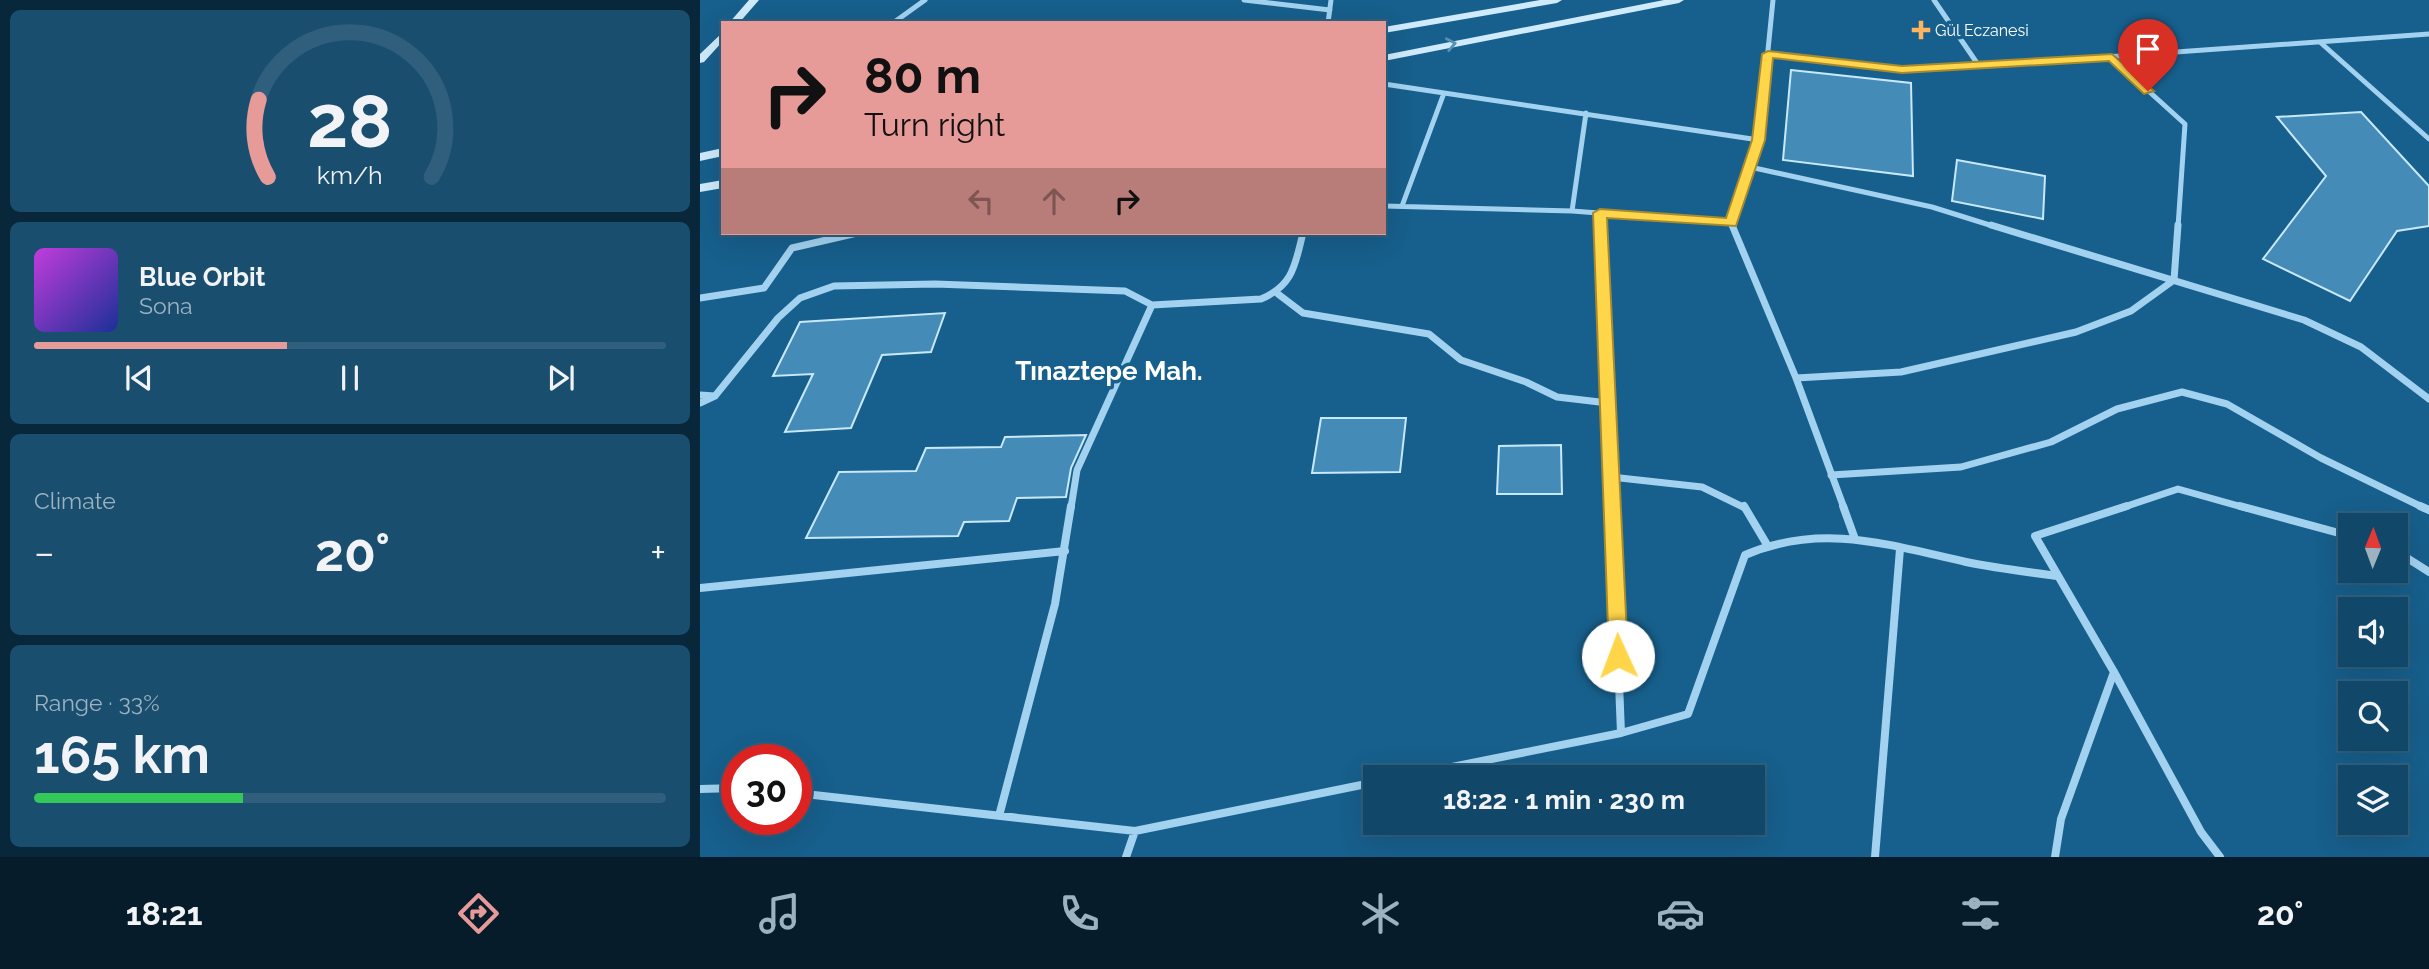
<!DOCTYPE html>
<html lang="en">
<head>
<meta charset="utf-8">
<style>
  :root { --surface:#114769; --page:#1a4e6f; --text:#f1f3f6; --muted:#9cb2c0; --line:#305f7d; --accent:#e69b98 }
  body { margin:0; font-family:Raleway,sans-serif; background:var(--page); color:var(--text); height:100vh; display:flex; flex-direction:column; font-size:26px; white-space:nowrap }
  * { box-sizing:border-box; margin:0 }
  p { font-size:23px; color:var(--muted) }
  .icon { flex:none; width:38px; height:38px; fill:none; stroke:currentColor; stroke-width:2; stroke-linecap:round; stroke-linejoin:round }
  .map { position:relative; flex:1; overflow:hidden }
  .panel { display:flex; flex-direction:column; gap:10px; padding:10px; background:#09273a; width:700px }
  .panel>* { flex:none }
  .banner { position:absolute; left:21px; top:21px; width:665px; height:214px; border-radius:0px; box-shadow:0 7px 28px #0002,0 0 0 2px var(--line); background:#e69b98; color:#111; overflow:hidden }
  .needle { width:46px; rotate:1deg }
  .buttons { position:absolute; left:1638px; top:513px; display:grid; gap:14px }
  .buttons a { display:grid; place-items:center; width:70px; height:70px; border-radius:0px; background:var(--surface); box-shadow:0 7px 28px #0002,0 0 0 2px var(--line); font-size:35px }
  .speed { position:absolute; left:21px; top:744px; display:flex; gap:14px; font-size:35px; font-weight:700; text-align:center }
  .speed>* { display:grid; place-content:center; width:91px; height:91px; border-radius:50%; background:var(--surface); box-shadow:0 7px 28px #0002,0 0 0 2px var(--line); line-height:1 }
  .speed .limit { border:10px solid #d22; background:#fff; color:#111 }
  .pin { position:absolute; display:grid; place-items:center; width:60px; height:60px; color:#fff; margin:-72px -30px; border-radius:50% 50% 50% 0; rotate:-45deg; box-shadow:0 0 7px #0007 }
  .pin .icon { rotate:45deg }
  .me { position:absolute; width:77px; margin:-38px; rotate:358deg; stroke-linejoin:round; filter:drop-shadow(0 0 5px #0008) }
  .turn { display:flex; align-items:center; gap:24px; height:147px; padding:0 28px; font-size:32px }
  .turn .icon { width:91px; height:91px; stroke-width:2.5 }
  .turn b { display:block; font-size:49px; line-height:60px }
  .lanes { display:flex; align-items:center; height:66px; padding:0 28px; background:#0003; justify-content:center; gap:35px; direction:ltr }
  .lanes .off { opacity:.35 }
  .big { font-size:52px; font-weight:700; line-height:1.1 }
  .panel .card { flex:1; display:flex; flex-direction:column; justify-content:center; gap:10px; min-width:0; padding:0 24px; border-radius:10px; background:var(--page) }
  .panel .dial { align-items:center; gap:0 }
  .dial svg { height:182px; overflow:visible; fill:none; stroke:var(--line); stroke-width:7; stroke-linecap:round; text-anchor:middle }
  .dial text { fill:var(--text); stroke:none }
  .song { display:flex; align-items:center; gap:21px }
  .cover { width:84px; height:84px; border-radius:10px; background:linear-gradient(135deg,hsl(290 70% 55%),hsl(230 70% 35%)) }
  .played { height:7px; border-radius:4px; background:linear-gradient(90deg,var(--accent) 40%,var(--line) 40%) }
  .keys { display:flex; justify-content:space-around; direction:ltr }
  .heat { display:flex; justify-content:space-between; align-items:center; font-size:38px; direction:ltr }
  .charge { height:10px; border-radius:5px; background:linear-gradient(90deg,#34c759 33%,var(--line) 0) }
  .trip { position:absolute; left:663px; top:765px; width:402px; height:70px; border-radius:0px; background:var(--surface); box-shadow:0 7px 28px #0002,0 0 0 2px var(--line); font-weight:700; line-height:70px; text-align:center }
  .tabs { display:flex; height:112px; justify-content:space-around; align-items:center; background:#071c2a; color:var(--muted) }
  .tabs .icon { width:49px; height:49px }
  .tabs .on { color:var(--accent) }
  .tabs b { font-size:32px; color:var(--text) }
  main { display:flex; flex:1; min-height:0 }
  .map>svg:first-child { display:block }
  .building { fill:#448cb7; stroke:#c8e8fb; stroke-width:2 }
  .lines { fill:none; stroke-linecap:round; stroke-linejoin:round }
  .street-far2 { stroke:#a2d2ef; stroke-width:5 }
  .street-far1 { stroke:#a2d2ef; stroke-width:7 }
  .street { stroke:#a2d2ef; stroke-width:8 }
  .secondary { fill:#cfeafa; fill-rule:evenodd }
  .oneway { stroke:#5790b2 }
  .route { fill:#ffd54a; stroke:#a68a30; stroke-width:2 }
  .poi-dot { fill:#ffb45f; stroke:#175f8c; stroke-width:2.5 }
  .labels { text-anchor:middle; stroke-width:7; stroke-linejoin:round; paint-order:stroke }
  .far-poi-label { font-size:16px; fill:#fff; stroke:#175f8c; text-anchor:start }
  .district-label { font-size:26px; font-weight:bold; fill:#fff; stroke:#175f8c }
</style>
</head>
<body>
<main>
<section class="panel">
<div class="card dial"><svg viewBox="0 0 100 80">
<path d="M14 69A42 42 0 1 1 86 69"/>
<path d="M14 69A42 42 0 0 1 10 35" stroke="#e69b98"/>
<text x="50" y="56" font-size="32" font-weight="700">28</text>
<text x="50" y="72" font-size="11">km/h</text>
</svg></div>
<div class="card">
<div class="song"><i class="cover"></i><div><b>Blue Orbit</b><p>Sona</p></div></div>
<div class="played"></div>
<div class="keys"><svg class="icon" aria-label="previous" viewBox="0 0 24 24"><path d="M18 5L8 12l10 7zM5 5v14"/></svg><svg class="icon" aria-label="pause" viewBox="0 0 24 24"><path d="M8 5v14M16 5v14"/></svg><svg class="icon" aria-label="next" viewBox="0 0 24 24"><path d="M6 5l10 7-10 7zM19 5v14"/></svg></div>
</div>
<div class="card"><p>Climate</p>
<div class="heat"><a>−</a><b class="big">20°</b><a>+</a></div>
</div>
<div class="card"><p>Range · 33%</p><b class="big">165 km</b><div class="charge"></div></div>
</section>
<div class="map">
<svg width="1729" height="857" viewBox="0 0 1729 857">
  <rect width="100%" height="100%" fill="#175f8c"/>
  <path class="building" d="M1091,70L1211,83L1213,176L1083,160Z
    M1661,112L1729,186V226L1697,231L1650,301L1563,259L1626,176L1577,117Z
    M1257,160L1345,176L1343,219L1252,201Z
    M245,313L231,352L182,355L151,428L85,432L113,374L73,376L100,322Z
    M621,418H706L700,472L612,473Z
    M386,435L371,468L366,497L317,498L309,521L264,522L258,536L106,538L139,472L216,471L226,448L301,447L305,437Z
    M861,445L862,494H797L799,446Z"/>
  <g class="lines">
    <path class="street-far2" d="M544,0L630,10
      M1234,0L1279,66L1729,34
      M193,23L225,0
      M628,23L631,0
      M1621,43L1729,139
      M1068,54L1202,69L1279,66
      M1412,58L1485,124L1478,227
      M684,84L1059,140
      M1050,167L1232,207L1296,227
      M684,206L872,211L1031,223
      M702,206L744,93
      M872,211L886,113
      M900,213L901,227
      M1032,227L1031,223L1059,140L1073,0"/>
    <path class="street-far1" d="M900,225L912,508
      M1032,225L1096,378L1144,508
      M1291,225L1604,320L1661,347L1729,399
      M578,294L603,313L729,334L761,360L826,382L857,397L908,403
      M0,298L64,288L92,248L157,233
      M1096,378L1201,372L1376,332L1431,311L1474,280L1478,225
      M0,395L15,396
      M0,403L15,396L78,318L100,298L134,286L235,284L425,291L452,305L561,299C594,285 595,264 603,233
      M1131,475L1261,467L1351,442L1417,409L1482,392L1527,404L1621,458L1724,508
      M911,477L1002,487L1045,508
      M371,508L377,470L452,305
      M1421,508L1478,489L1546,508"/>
    <path class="street" d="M912,506L921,733
      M1044,506L1066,543
      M1143,506L1155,539
      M1427,506L1335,536L1414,672L1501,832L1520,857
      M1540,506L1650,536
      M1720,506L1729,510
      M1696,551L1729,572
      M0,588L365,551
      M702,777L921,733L988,714L1045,555C1122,522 1189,545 1266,562C1296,568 1327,572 1357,576
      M0,789L37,788
      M96,793L435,831L676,782
      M299,816L355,604L371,506
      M426,857L435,831
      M1175,857L1200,549
      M1355,857L1361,819L1414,672"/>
    <path class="secondary" d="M49,0H59L39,23H29Z
      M840,0H862L857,3L684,33V27Z
      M964,0H984L979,3L684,61V55Z
      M23,32V41L4,62L0,63V54Z
      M23,148V156L0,161V153Z
      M23,180V188L0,192V184Z"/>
  </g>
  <defs><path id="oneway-chevron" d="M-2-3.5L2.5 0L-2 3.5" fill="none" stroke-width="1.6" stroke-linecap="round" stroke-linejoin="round" transform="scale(1.75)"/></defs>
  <use class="oneway" href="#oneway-chevron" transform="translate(751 44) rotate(-11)"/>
  <path class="route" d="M1068,51L1202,66L1412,54L1454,91L1444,94L1409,61L1202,73L1073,58L1065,140L1036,226L907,218L928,656L925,663L918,665L912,663L909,656L893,213L900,209L1026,218L1052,140L1062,54Z"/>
  <path class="poi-dot" d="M1217.5 19.5h7v7h7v7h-7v7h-7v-7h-7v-7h7z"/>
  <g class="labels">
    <g class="far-poi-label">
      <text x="1235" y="36">Gül Eczanesi</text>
    </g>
    <g class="district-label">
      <text x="409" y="380">Tınaztepe Mah.</text>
    </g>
  </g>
</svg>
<div class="buttons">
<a><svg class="needle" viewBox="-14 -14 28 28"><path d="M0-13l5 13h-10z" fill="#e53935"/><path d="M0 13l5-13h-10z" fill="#9cb2c0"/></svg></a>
<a><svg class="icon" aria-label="sound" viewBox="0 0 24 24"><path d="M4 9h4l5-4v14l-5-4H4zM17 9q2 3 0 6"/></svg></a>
<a><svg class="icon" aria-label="search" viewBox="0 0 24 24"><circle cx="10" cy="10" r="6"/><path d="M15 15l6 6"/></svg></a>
<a><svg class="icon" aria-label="layers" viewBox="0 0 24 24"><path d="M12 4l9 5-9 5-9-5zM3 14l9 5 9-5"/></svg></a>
</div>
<div class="speed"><div class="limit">30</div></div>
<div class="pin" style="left:1448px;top:91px;background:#d93025"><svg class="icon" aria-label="arrive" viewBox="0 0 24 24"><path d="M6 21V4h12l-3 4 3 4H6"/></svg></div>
<svg class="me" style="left:918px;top:656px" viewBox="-20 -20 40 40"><circle r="19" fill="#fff"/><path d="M0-13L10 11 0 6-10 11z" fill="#ffd54a"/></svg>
<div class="trip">18:22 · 1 min · 230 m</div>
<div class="banner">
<div class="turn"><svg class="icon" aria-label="right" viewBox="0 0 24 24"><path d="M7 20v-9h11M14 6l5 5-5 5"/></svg><div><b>80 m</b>Turn right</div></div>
<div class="lanes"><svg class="icon off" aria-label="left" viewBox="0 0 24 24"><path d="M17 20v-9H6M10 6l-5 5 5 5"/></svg><svg class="icon off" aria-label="ahead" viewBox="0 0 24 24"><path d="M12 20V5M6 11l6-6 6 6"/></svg><svg class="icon" aria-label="right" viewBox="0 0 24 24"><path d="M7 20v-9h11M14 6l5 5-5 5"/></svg></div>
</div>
</div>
</main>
<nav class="tabs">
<b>18:21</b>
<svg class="icon on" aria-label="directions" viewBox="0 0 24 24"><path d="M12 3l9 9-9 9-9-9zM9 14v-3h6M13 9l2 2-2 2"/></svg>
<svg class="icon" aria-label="music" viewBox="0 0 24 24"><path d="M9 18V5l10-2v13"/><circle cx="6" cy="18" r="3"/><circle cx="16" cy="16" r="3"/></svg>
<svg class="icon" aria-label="phone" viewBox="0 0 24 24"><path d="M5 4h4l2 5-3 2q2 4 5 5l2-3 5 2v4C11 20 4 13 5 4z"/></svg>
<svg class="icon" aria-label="climate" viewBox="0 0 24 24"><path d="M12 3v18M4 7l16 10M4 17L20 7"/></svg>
<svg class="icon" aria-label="car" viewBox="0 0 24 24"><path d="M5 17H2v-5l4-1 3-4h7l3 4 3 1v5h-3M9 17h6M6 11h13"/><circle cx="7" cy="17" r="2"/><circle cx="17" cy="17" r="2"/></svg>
<svg class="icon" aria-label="filters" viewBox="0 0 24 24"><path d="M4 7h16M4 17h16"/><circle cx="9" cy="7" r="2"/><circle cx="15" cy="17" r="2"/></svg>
<b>20°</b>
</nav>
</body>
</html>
